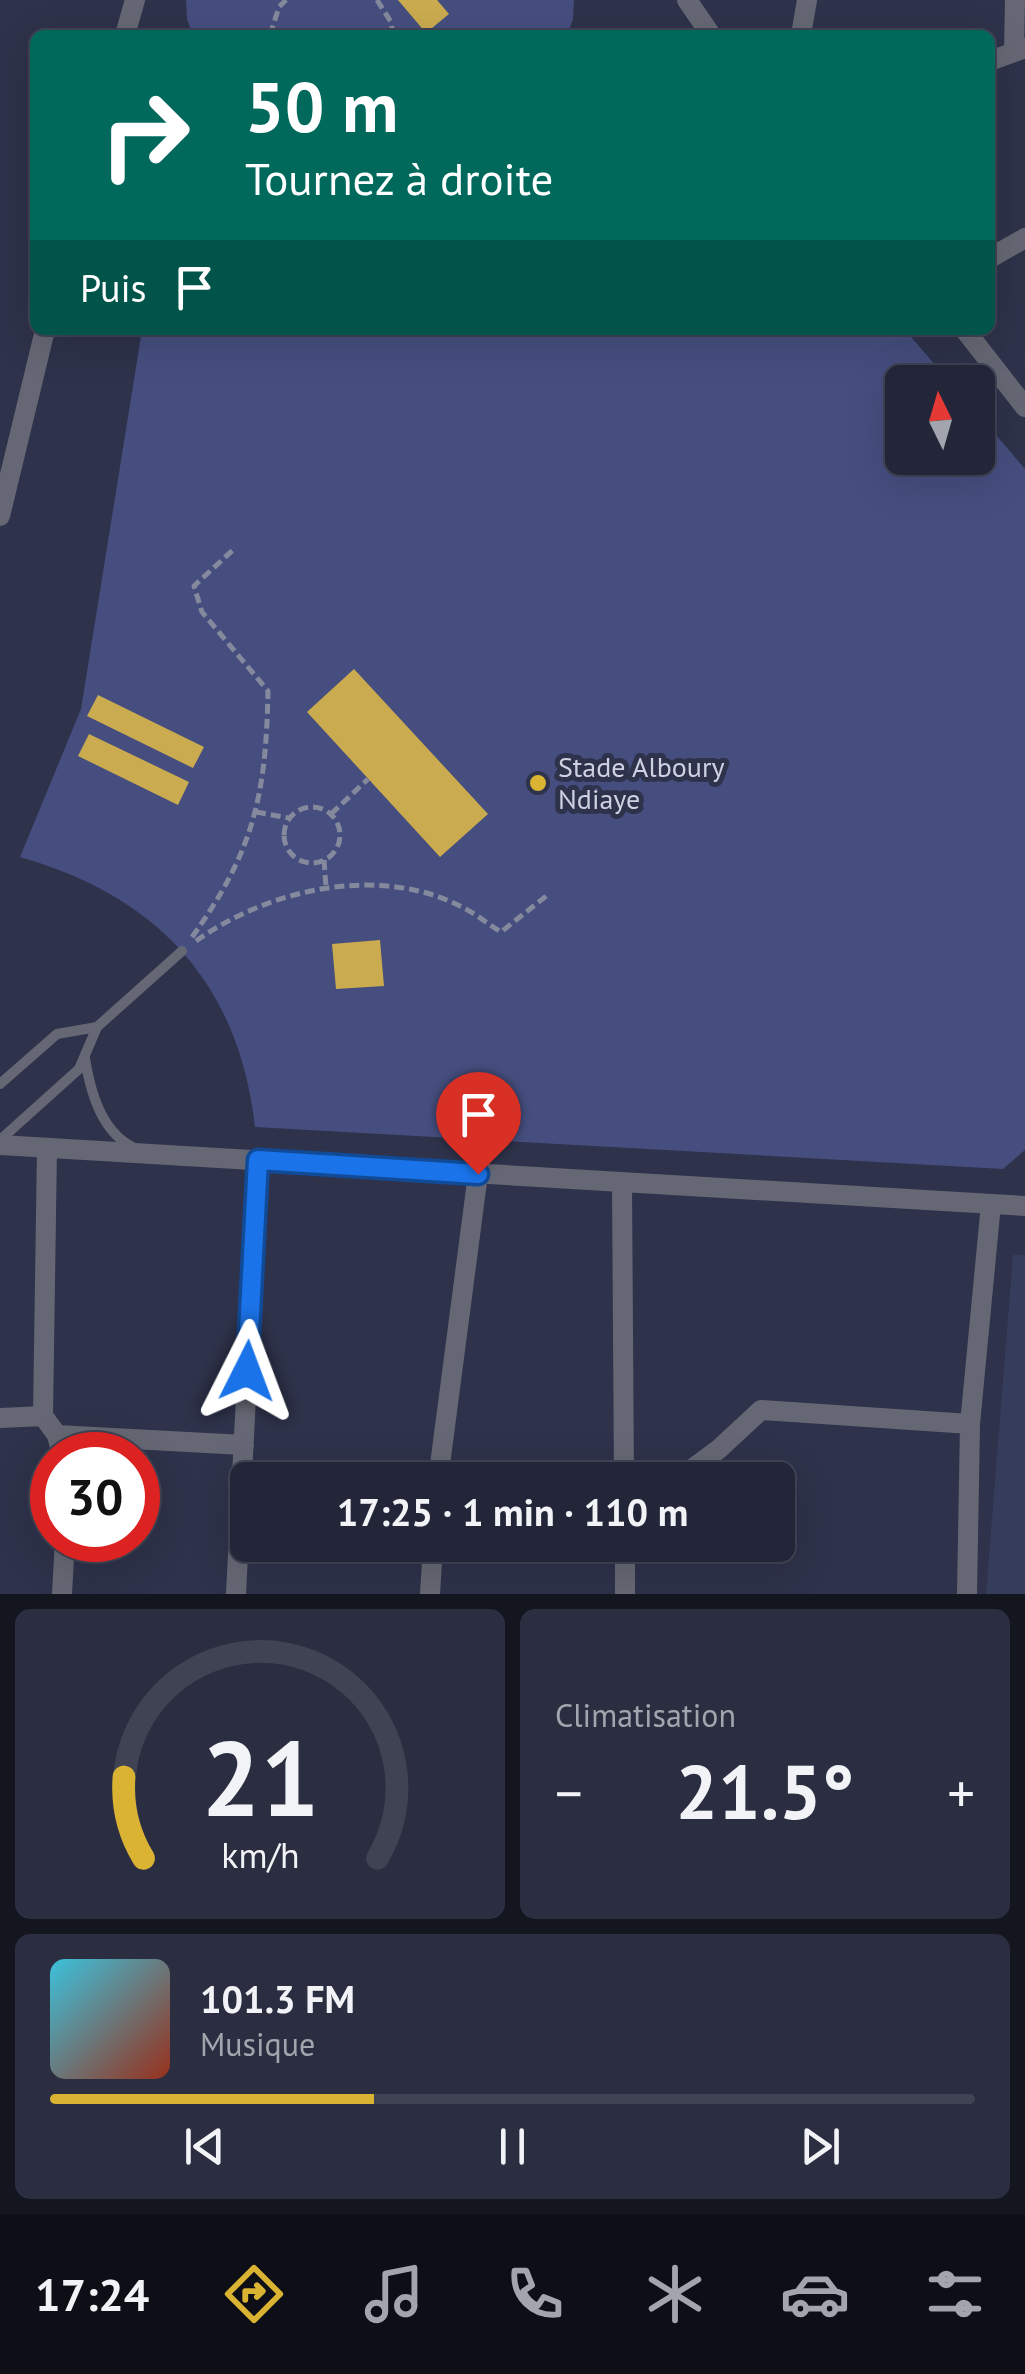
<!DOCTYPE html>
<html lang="fr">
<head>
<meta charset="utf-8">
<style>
  :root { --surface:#222638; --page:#2a2e40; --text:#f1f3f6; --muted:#a2a5ae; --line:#3f4353; --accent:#dab333 }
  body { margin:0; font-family:"PT Sans",sans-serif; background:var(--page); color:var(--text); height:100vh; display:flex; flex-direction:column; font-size:38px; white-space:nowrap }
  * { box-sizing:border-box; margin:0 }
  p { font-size:32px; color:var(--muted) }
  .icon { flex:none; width:55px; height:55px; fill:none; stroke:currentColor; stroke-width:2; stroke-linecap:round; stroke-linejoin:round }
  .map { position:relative; height:1594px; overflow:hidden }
  .panel { display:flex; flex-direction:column; gap:15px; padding:15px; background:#13151f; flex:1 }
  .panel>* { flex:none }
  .banner { position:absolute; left:30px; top:30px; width:965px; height:305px; border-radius:15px; box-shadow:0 10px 40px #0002,0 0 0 2px var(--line); background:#00695c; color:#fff; overflow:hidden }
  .needle { width:65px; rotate:355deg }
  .buttons { position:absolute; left:885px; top:365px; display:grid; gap:20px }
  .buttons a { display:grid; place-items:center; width:110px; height:110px; border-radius:15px; background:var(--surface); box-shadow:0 10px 40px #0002,0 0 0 2px var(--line); font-size:50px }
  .speed { position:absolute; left:30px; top:1432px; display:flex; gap:20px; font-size:50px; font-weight:700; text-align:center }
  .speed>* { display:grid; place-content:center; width:130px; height:130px; border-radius:50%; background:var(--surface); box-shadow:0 10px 40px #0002,0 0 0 2px var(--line); line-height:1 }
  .speed .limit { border:15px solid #d22; background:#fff; color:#111 }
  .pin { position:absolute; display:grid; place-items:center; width:85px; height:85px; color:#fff; margin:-102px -42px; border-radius:50% 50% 50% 0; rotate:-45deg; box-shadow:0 0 10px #0007 }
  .pin .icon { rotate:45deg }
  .me { position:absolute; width:110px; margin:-55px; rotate:3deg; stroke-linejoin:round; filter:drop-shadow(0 0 8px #0008) }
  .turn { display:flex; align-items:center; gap:35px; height:210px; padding:0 50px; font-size:45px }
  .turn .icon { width:130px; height:130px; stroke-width:2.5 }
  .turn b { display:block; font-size:70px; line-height:85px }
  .then { display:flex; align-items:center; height:95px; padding:0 50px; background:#0003; gap:20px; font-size:38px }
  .big { font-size:75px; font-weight:700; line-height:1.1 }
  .panel .card { flex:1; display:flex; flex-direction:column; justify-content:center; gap:15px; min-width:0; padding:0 35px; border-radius:15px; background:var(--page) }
  .panel .dial { align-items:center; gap:0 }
  .dial svg { height:260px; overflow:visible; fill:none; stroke:var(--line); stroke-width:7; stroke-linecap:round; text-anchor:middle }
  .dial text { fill:var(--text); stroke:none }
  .song { display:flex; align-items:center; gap:30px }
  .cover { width:120px; height:120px; border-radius:15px; background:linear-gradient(135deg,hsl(190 70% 55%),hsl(10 70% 35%)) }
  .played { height:10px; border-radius:5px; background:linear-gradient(90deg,var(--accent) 35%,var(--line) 35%) }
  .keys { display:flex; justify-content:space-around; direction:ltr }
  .heat { display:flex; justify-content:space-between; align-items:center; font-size:55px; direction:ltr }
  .panel .tiles { flex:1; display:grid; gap:15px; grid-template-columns:1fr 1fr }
  .card:last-child { grid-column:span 2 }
  .trip { position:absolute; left:230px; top:1462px; width:565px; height:100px; border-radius:15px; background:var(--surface); box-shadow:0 10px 40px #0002,0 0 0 2px var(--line); font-weight:700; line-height:100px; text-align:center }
  .tab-bar { display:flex; height:160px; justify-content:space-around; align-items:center; background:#0e0f16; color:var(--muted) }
  .tab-bar .icon { width:70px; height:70px }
  .tab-bar .current { color:var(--accent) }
  .tab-bar b { font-size:45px; color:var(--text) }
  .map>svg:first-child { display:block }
  .built { fill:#363c5b }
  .green { fill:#454e7e }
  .building { fill:#cbab4f }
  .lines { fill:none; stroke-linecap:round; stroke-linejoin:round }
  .path { stroke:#85899d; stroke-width:5; stroke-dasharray:10 5; stroke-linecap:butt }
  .service { stroke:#656874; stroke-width:10 }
  .minor { stroke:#656874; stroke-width:20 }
  .tertiary { stroke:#656874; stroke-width:20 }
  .route-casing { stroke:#114b97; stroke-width:25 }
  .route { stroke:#1a73e8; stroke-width:18 }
  .poi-dot { fill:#dab333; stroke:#2e324a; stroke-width:4 }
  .labels { text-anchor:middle; stroke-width:10; stroke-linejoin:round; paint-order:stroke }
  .poi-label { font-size:28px; fill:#cdd1e1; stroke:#2e324a; text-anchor:start }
</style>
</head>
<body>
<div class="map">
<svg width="1025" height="1594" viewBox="0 0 1025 1594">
  <rect width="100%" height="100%" fill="#2e324a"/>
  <path class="built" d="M1013,1255H1025V1594H986Z"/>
  <path class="green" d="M186,0H574L573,19L567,35H193L187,19Z
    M142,330H905L950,382H902V458H978V414L1025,469V1150L1003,1169L255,1127C239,983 157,896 20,857L81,709Z"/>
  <path class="building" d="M398,0H437L449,14L426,33Z
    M354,669L488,814L440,857L307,712Z
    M98,695L204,747L193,768L87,716Z
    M89,734L189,782L178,805L78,756Z
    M380,940L384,986L336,989L332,944Z"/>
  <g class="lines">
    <path class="path" d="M377,0L391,22L393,35
      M270,35L279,7L286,0
      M284 835a28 28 0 1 1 56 0a28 28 0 1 1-56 0Z
      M256,812L289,818
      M331,814L368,779
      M324,860L326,887
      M192,937C254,851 266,795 268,691L202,612L194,586L235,548
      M196,941C269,889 379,864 462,907C476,914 488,924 501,932L550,893"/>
    <path class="service" d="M97,1027L182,951
      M85,1058C90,1091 102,1134 135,1148
      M0,1084L57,1034L97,1027L79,1069L0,1140"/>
    <path class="minor" d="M687,0L711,35
      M125,35L135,0
      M801,35L807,0
      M1014,52L1015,0
      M990,61L1025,48
      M990,258L1025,238
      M965,330L1025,407
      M0,516L45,330
      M47,1148L43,1416L57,1435L62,1455
      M622,1182L624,1480
      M0,1418L43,1416
      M57,1435L244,1445
      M438,1480L478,1174
      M677,1480L719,1449L761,1410L970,1424
      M625,1545V1594
      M62,1594L65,1540
      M236,1594L258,1160
      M430,1594L433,1545
      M967,1594L970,1424L991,1204"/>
    <path class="tertiary" d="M0,1145L1025,1206"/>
  </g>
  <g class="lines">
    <defs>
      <path id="route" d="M247,1371L258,1160L478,1174"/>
    </defs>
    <use href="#route" class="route-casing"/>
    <use href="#route" class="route"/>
  </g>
  <circle class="poi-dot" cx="538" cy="783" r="10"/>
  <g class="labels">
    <g class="poi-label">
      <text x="558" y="777">Stade Alboury<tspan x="558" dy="32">Ndiaye</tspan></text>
    </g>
  </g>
</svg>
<div class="buttons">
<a><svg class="needle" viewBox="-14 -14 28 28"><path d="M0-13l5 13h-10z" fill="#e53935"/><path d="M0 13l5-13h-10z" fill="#a2a5ae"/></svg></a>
</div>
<div class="speed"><div class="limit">30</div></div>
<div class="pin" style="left:478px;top:1174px;background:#d93025"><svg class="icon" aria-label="arrive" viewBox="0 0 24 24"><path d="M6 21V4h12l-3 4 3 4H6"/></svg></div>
<svg class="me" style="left:247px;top:1371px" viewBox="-20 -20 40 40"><path d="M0-17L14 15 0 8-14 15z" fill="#1a73e8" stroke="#fff" stroke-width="4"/></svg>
<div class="trip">17:25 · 1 min · 110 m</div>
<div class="banner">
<div class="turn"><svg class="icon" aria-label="right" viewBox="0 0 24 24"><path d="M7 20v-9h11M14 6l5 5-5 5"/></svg><div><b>50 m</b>Tournez à droite</div></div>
<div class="then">Puis<svg class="icon" aria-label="arrive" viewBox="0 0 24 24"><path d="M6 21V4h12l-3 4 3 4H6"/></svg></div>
</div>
</div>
<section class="panel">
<div class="tiles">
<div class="card dial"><svg viewBox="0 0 100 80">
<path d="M14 69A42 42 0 1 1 86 69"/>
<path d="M14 69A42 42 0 0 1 8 44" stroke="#dab333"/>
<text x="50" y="56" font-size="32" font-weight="700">21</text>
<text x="50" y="72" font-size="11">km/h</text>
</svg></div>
<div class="card"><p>Climatisation</p>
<div class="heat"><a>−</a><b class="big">21.5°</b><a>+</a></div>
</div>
<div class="card">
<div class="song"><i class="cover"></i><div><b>101.3 FM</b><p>Musique</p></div></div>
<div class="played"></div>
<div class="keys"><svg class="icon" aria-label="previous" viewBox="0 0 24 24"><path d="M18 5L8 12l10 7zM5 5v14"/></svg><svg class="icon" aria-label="pause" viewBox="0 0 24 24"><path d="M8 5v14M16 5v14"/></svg><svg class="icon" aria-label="next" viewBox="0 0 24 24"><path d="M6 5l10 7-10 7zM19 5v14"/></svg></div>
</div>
</div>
</section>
<nav class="tab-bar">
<b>17:24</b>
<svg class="icon current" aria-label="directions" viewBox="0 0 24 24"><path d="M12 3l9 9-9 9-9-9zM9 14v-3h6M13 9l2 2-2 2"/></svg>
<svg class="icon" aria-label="music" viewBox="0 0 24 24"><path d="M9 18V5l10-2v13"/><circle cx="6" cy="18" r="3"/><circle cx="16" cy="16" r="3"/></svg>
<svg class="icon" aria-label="phone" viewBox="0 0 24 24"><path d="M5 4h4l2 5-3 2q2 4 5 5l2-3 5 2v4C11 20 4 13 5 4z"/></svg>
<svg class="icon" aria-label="climate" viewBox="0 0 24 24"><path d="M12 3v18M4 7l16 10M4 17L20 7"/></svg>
<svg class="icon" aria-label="car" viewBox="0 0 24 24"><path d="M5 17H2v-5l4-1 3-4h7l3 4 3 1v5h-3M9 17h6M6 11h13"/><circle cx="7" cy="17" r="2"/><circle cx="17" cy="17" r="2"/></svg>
<svg class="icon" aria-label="filters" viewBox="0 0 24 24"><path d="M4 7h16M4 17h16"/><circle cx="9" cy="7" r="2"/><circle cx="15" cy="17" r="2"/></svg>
</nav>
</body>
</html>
